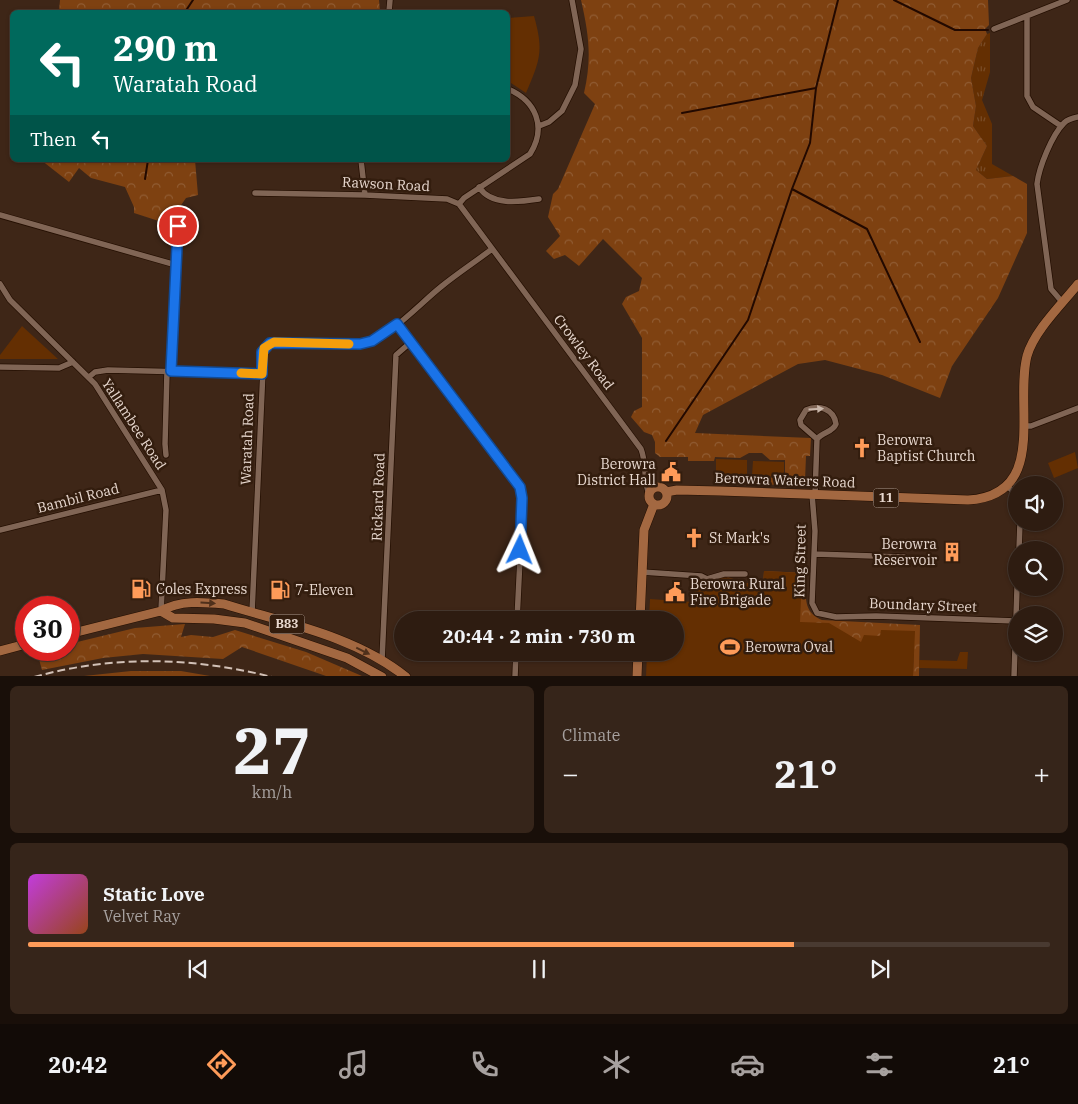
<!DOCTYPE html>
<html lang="en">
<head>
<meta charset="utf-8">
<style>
  :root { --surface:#2e1c11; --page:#36251a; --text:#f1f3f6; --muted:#a7a19f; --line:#493a31; --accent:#fe9b59 }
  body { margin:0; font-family:"IBM Plex Serif",serif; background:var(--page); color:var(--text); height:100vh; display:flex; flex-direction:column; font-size:19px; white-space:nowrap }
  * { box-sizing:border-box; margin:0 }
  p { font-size:16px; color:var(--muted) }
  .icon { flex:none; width:28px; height:28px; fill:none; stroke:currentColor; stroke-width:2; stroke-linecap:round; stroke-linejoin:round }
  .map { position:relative; height:676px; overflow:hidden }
  .drawer { display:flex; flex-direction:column; gap:10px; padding:10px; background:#190f09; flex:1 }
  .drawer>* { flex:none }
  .top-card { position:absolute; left:10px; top:10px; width:500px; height:152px; border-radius:8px; box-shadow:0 1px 4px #0004,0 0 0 1px var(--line); background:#00695c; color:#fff; overflow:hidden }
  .buttons { position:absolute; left:1008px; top:476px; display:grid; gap:10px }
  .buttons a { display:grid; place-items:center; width:55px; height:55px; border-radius:50%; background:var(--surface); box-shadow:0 1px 4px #0004,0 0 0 1px var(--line); font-size:25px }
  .speed { position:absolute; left:15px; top:596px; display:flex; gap:10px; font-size:25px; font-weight:700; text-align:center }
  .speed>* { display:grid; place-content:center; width:65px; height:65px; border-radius:50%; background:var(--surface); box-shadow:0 1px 4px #0004,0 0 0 1px var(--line); line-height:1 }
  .speed .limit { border:8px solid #d22; background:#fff; color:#111 }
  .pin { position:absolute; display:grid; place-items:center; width:42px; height:42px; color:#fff; margin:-21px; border:2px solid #fff; border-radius:50%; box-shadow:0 1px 5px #0007 }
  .me { position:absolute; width:55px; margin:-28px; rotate:2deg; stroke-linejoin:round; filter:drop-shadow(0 0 4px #0008) }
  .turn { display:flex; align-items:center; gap:18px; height:105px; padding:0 20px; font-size:22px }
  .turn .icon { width:65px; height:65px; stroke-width:2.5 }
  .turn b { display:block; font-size:35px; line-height:42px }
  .then { display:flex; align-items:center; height:48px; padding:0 20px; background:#0003; gap:10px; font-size:19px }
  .big { font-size:38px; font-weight:800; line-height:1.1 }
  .drawer .widget { flex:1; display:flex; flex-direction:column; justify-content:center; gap:8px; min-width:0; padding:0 18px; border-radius:8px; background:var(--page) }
  .drawer .dial { align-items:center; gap:0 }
  .dial b { font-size:65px; line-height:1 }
  .song { display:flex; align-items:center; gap:15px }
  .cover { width:60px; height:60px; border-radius:8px; background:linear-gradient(135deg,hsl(290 70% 55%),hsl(20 70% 35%)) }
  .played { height:5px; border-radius:2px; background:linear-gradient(90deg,var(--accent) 75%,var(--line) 75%) }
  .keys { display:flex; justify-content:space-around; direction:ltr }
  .heat { display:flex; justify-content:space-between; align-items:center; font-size:28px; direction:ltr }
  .drawer .tiles { flex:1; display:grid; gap:10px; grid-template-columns:1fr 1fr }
  .widget:last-child { grid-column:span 2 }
  .trip { position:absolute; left:394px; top:611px; width:290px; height:50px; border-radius:25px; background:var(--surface); box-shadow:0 1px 4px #0004,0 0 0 1px var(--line); font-weight:800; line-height:50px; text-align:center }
  .tabs { display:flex; height:80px; justify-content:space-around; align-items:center; background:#120b07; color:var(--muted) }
  .tabs .icon { width:35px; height:35px }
  .tabs .selected { color:var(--accent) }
  .tabs b { font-size:22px; color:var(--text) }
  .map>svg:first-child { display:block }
  .grass { fill:url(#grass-tufts) }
  .forest { fill:url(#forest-crowns) }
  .green { fill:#642f02 }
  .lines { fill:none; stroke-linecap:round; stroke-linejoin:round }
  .stream { stroke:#220900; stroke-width:2 }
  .minor-casing { stroke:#240f02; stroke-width:7 }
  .primary-casing { stroke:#240f02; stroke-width:10 }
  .minor { stroke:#806555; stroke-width:5.5 }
  .primary { stroke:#a36841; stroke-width:9 }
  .rail { stroke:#d2c1b7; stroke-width:2; stroke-dasharray:8 4; stroke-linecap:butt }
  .oneway { fill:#c9b6aa }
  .oneway2 { fill:#4f301b }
  .route-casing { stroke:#114b97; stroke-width:12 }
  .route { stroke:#1a73e8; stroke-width:9 }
  .slow { stroke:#f59e0b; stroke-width:9 }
  .labels { text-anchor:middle; stroke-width:5; stroke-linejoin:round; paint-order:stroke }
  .shield { fill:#331d0e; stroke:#b2a095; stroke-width:1 }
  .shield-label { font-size:12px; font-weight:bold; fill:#e8d8cf }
  .street-label { font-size:14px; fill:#e8d8cf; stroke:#331d0e }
  .poi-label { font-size:14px; fill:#e8d8cf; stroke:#331d0e; text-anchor:start }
</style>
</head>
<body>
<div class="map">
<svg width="1078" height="677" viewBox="0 0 1078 677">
  <defs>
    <pattern id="grass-tufts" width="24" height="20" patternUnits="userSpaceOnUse" patternTransform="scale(1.25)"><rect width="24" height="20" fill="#642f02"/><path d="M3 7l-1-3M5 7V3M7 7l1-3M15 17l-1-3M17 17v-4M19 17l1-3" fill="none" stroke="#7a4c26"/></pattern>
    <pattern id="forest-crowns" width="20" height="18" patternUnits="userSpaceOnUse" patternTransform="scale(1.25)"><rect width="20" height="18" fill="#7e4111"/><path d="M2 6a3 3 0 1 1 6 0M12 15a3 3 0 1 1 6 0" fill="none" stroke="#905c33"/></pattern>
  </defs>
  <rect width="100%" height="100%" fill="#3e2617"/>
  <path class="grass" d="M990,33V72L982,100L992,124V164L1013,176L987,179L976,170L987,146L973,126L976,106L971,78L978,48L987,34Z"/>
  <path class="forest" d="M60,0H379L380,12H59Z
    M581,0H988L989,25L985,29L987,34L978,48L971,78L976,106L973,126L987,146L976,170L987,179L1013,176L1027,184V233L998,298L952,366L940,398L882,375L825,360L798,364L703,415L695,433L811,438L810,456H806L805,480L808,484L806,486L752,484L751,477L785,478V460H770L762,453H749L740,458L715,457L714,461H688V457H660L655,453V442L652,435L644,432L631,417L634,411L642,407V338L622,304L626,297L639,291L642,278L603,239L579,266L565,255L554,259L546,251L560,236L548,217L553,194L558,189L595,104L584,93C592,58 589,35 581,0Z
    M41,160H195L198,195L186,198L168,224L134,213V207L125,187L91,178L79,168L69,182Z
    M717,476L746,477L749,480L747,484L717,483Z
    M764,571L807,573C806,592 801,612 822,620L920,625L919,676H913L914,631L881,636L866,642L833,649L725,576L745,583L763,584Z
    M185,624L181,637L191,635L213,637L235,630L306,652L362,676H326L242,647L223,659L143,654L103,658L42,670L37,652L69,650V644L135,628Z
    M131,671H181L210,676H84Z"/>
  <path class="green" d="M534,16C544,51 540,60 526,93L508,81V18Z
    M22,326L58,359H0V355Z
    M1075,452L1078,468L1054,478L1048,463Z
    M716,459L747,460V476L716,475Z
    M753,461L784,462V477L752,476Z
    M764,571L802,573L800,622L829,623L861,642L864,635L880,636L881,630L915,631L913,676L646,677L647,653L675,652V620H649L650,599L693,602L695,584H710C721,572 729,579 743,583C749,584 757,584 763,584Z
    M960,652H968L967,669L919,668V660L957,661Z"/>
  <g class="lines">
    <path class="stream" d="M894,0L955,30H988
      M185,12L193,0
      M682,113L816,88
      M145,179L148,160
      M792,189L867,229L920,342
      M666,441L748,320L792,189L810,143L816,88L838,0"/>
    <defs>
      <path id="minor" d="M389,12L390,0
        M1027,16V96L1033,107L1061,126
        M994,29L1067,0
        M539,126L549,122L562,111L575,85L581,49L572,0
        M361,160L365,195
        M479,187C491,206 519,202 539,199
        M255,193L365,195L447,199L459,204L641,449C647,464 643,480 649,494
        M459,204L464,198L530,154C547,127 536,101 508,89
        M0,215L176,265
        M0,284L10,300L95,384L162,490L166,510L161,611
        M1063,303L1051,289L1037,184C1039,167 1052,135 1064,123C1068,119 1073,118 1078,117
        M397,324L520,487L523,498L517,620
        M0,367L59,368L73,362
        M171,371L178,210
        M89,377L95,372L108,370L261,374
        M1024,426H1031L1078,408
        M166,455L165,444L167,371
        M647,475L656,487
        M1007,486L1016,494
        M812,494L815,531L812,603L817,613L836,617L876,616L1016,621
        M815,495L817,439C823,432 833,432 836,424C834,409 819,404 806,410L800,420L801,425L817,439
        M0,530L162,490
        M1019,550L1020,522
        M814,554L904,557
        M642,572L701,576L707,579L724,574H745
        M252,613L264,348L274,342L360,344C388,340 419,304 442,286C458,273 475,262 492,249
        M382,660L396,355L411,342
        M515,677L516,652
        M1014,677L1017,588"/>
      <path id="primary" d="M649 496a9 9 0 1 1 18 0a9 9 0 1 1-18 0Z
        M666,492L677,490L720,491L968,500C1049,495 1014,407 1027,356C1034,331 1062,304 1078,284
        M161,611L173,618L214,619L245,623L347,658L382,677
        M640,620L644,530L654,504
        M69,634L161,611C180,600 202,602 224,604C285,623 355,636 406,677
        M0,651L26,644
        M637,677L638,652"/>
    </defs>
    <use href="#minor" class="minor-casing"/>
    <use href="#primary" class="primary-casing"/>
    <use href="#minor" class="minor"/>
    <use href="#primary" class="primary"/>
    <path class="rail" d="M34,677C113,655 193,657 272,677"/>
  </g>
  <defs><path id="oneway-solid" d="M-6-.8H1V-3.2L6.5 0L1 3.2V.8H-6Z" transform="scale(1.25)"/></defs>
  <use class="oneway" href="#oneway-solid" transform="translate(816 409) rotate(-3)"/>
  <g class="oneway2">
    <use href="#oneway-solid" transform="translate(208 603) rotate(3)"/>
    <use href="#oneway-solid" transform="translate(363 651) rotate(26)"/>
  </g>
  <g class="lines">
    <defs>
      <path id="route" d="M178,226L171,371L262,374V352L270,343L360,344L372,341L397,324L520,487L522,498L520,550"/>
    </defs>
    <use href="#route" class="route-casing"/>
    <use href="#route" class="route"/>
    <path class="slow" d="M241,373L262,374L264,348L274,342L349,344"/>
  </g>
  <defs>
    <symbol id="church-bare" viewBox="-9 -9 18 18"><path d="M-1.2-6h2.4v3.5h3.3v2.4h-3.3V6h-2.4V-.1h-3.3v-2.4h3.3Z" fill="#fe9b59" stroke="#331d0e" stroke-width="2.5" paint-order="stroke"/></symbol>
    <symbol id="civic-bare" viewBox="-9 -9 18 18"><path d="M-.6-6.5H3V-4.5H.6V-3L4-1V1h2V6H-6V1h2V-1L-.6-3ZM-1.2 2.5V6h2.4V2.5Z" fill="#fe9b59" stroke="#331d0e" stroke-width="2.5" paint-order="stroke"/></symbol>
    <symbol id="building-bare" viewBox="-9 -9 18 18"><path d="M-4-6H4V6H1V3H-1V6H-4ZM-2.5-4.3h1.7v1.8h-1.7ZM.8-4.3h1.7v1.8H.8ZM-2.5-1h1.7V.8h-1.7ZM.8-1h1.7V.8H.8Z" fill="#fe9b59" stroke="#331d0e" stroke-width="2.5" paint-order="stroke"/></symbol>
    <symbol id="fuel-bare" viewBox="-9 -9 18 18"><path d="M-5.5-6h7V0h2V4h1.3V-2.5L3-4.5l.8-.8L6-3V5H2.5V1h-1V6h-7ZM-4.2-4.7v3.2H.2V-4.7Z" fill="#fe9b59" stroke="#331d0e" stroke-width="2.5" paint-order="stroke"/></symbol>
    <symbol id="stadium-bare" viewBox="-9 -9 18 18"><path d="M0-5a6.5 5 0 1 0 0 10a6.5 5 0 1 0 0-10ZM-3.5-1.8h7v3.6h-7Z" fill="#fe9b59" stroke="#331d0e" stroke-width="2.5" paint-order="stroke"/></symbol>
  </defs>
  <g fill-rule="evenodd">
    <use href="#church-bare" x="848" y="434" width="28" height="28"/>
    <use href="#civic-bare" x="657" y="458" width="28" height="28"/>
    <use href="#church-bare" x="680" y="524" width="28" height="28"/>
    <use href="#building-bare" x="938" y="538" width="28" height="28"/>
    <use href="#fuel-bare" x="127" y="575" width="28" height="28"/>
    <use href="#fuel-bare" x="266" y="576" width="28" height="28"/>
    <use href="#civic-bare" x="661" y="578" width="28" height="28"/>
    <use href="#stadium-bare" x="716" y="633" width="28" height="28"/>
  </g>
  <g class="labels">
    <g class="shield">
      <rect x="873.5" y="488.5" width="25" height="19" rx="4"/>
      <rect x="269.5" y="614.5" width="35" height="19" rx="4"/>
    </g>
    <g class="shield-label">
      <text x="886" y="502">11</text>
      <text x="287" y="628">B83</text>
    </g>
    <g class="street-label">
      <text transform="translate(386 184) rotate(3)" y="5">Rawson Road</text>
      <text transform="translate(584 352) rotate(53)" y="5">Crowley Road</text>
      <text transform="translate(134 424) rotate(57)" y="5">Yallambee Road</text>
      <text transform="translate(247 439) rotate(-88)" y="5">Waratah Road</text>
      <text transform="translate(785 480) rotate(2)" y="5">Berowra Waters Road</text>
      <text transform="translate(378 497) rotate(-88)" y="5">Rickard Road</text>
      <text transform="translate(78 498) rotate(-14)" y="5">Bambil Road</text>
      <text transform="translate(800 561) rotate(-89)" y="5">King Street</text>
      <text transform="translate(923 605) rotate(2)" y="5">Boundary Street</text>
    </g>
    <g class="poi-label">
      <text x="877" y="445">Berowra<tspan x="877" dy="16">Baptist Church</tspan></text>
      <text x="656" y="469" text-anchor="end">Berowra<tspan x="656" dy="16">District Hall</tspan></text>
      <text x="709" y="543">St Mark's</text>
      <text x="937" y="549" text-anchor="end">Berowra<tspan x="937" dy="16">Reservoir</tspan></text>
      <text x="690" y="589">Berowra Rural<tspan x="690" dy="16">Fire Brigade</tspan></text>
      <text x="156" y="594">Coles Express</text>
      <text x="295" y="595">7-Eleven</text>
      <text x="745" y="652">Berowra Oval</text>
    </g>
  </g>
</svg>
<div class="buttons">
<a><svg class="icon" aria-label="sound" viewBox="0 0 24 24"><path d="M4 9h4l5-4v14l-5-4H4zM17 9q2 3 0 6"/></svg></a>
<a><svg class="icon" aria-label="search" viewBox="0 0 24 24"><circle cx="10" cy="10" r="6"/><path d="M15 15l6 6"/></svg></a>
<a><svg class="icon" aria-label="layers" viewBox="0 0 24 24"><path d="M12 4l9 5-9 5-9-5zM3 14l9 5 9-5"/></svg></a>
</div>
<div class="speed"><div class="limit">30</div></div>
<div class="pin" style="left:178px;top:226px;background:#d93025"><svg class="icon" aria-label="arrive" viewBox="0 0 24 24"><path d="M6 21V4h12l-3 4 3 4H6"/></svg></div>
<svg class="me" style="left:520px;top:550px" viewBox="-20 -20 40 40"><path d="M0-17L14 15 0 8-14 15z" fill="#1a73e8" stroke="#fff" stroke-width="4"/></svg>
<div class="trip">20:44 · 2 min · 730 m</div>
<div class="top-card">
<div class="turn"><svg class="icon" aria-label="left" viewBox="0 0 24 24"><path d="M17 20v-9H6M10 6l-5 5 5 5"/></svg><div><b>290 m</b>Waratah Road</div></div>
<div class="then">Then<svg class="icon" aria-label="left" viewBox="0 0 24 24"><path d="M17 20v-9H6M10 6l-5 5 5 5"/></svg></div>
</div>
</div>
<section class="drawer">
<div class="tiles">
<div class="widget dial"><b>27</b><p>km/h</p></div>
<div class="widget"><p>Climate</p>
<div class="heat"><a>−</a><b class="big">21°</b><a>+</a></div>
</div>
<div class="widget">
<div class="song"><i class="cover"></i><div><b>Static Love</b><p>Velvet Ray</p></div></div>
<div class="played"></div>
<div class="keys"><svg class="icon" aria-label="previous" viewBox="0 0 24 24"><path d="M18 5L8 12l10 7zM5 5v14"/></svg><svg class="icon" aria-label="pause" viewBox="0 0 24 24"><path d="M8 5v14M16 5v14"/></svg><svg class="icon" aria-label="next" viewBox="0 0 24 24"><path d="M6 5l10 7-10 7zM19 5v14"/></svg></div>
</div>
</div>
</section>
<nav class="tabs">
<b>20:42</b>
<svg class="icon selected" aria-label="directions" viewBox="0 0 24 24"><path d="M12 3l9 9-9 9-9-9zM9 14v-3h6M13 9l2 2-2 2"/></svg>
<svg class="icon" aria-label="music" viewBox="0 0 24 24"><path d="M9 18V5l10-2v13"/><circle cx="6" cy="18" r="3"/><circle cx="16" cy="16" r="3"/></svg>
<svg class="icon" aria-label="phone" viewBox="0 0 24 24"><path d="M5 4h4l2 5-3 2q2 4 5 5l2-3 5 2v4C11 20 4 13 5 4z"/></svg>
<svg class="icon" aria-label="climate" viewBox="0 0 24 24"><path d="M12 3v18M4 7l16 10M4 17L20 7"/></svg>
<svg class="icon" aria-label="car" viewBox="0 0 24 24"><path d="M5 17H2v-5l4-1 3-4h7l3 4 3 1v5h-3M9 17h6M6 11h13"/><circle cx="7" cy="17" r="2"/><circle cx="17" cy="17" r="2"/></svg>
<svg class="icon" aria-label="filters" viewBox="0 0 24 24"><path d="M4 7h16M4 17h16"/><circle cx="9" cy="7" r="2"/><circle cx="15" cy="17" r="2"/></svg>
<b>21°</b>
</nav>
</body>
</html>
